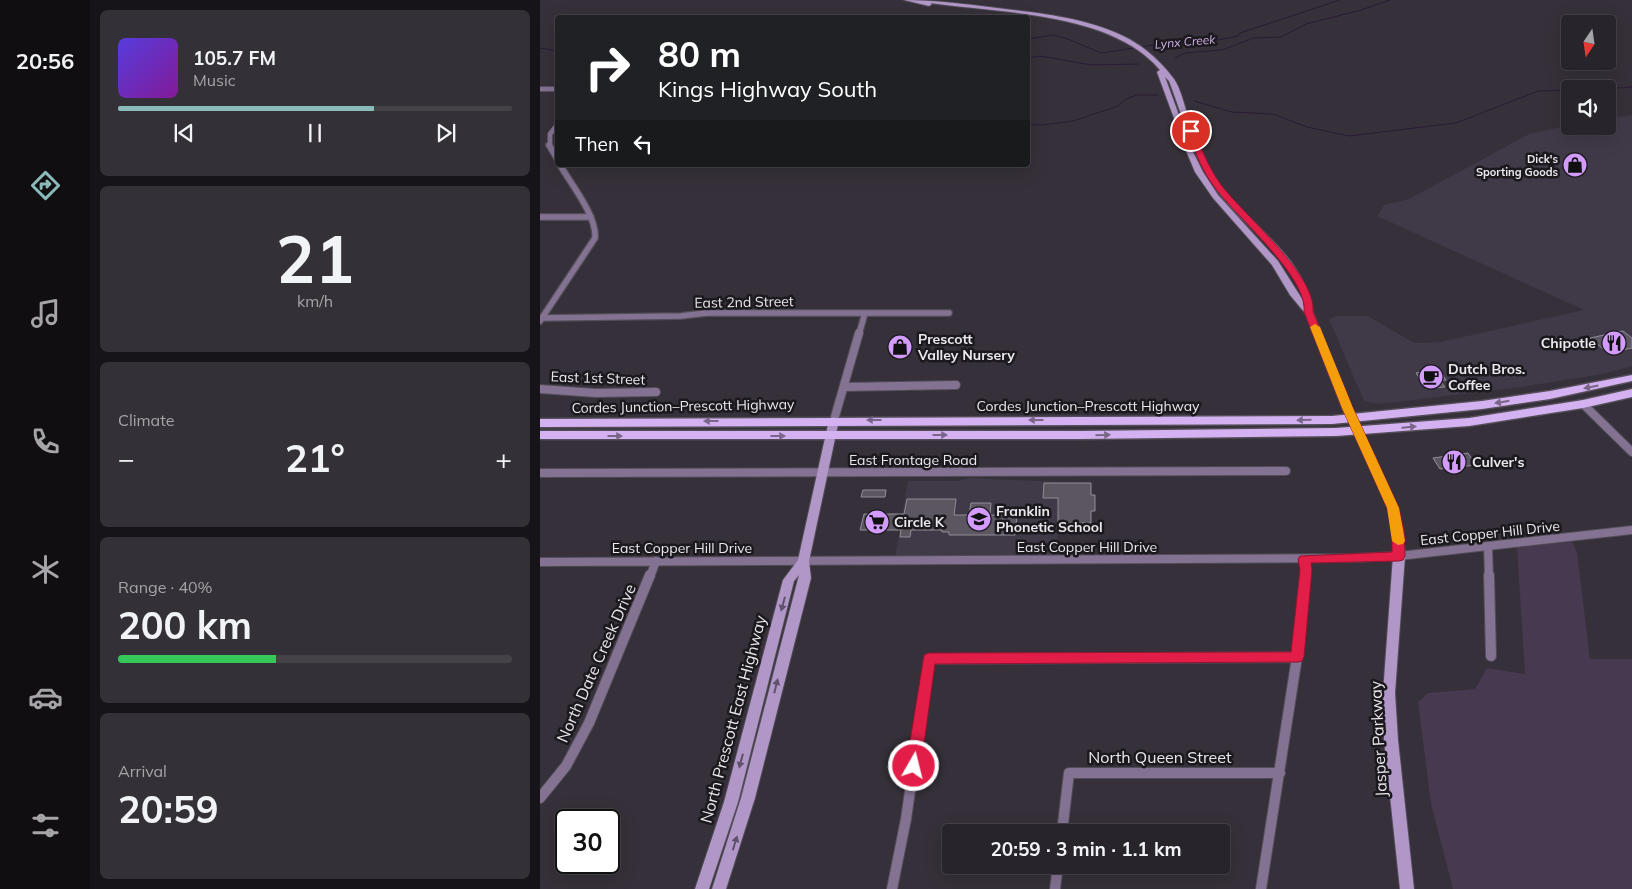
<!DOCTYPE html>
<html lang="en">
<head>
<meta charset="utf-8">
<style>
  :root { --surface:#28242b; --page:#343037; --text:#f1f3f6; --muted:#a5a4a9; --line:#444147; --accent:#8bbbb9 }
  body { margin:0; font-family:Mulish,sans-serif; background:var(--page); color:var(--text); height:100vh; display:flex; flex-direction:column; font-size:19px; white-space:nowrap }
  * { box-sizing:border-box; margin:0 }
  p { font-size:16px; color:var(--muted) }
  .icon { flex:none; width:28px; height:28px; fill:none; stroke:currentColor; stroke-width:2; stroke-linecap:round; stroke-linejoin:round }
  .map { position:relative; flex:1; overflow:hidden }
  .panel { display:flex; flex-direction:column; gap:10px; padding:10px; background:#161418; width:450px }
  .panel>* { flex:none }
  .hud { position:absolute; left:15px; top:15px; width:475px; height:152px; border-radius:5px; box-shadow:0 5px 20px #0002,0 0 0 1px var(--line); background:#202124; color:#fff; overflow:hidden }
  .needle { width:32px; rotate:193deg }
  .tools { position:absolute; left:1021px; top:15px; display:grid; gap:10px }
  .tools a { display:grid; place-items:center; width:55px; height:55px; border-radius:5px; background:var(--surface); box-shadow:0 5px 20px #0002,0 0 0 1px var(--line); font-size:25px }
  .speed { position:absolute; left:15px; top:809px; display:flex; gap:10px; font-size:25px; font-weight:700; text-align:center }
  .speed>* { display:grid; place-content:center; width:65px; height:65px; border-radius:50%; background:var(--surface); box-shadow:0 5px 20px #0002,0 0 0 1px var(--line); line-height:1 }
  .speed .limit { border:2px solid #111; border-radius:8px; background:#fff; color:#111 }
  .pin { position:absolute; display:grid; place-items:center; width:42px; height:42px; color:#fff; margin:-21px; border:2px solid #fff; border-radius:50%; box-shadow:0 1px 5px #0007 }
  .me { position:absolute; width:55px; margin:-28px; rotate:8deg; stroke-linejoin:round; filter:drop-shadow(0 0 4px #0008) }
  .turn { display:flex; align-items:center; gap:18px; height:105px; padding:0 20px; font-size:22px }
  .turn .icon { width:65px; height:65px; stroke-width:2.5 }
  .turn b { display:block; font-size:35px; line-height:42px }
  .then { display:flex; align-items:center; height:48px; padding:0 20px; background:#0003; gap:10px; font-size:19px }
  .big { font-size:38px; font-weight:700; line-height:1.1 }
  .panel .card { flex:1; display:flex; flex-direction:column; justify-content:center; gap:8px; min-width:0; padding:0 18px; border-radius:8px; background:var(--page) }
  .panel .dial { align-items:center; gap:0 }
  .dial b { font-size:65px; line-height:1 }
  .song { display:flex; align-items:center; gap:15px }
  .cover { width:60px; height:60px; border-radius:8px; background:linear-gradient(135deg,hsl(250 70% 55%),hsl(290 70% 35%)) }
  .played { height:5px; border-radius:2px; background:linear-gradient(90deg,var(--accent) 65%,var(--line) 65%) }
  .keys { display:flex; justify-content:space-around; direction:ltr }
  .heat { display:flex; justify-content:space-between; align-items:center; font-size:28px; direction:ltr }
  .charge { height:8px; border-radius:4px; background:linear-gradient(90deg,#34c759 40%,var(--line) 0) }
  .trip { position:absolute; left:402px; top:824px; width:288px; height:50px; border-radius:5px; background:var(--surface); box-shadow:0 5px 20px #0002,0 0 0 1px var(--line); font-weight:700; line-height:50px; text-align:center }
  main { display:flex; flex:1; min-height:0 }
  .tabs { display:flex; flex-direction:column; width:90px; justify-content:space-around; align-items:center; background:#100e11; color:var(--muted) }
  .tabs .icon { width:35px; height:35px }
  .tabs .current { color:var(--accent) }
  .tabs b { font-size:22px; color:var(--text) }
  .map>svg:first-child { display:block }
  .built { fill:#403947 }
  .green { fill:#463950 }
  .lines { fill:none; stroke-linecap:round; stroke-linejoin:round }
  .stream { stroke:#2a1a35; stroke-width:1 }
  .building { fill:#5c5661; stroke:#928c97 }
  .street-far3-casing { stroke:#524d56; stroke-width:5.5 }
  .street-far2-casing { stroke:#524d56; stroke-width:8 }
  .street-far1-casing { stroke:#524d56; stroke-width:10 }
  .street-casing { stroke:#524d56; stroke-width:12 }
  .secondary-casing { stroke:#524d56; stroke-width:2 }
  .primary-casing { stroke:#524d56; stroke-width:3 }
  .street-far3 { stroke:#837292; stroke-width:4.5 }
  .street-far2 { stroke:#837292; stroke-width:5.5 }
  .street-far1 { stroke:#837292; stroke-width:8 }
  .street { stroke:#837292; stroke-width:10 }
  .secondary { fill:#b196c8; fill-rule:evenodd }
  .primary { fill:#d4b1f1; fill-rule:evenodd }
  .oneway { fill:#786587 }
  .oneway2 { fill:#5e516a }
  .route { fill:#e11d48; stroke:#92132f }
  .slow { fill:#f59e0b }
  .labels { text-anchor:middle; stroke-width:5; stroke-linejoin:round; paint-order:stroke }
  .far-poi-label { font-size:11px; font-weight:bold; fill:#ebe7ed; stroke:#1b191d; text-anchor:end }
  .far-water-label { font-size:12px; font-style:italic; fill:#cfb1e8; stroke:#1b191d }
  .street-label { font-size:14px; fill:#ebe7ed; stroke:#1b191d }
  .poi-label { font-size:14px; font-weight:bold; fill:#ebe7ed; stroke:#1b191d; text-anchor:start }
  .near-street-label { font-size:16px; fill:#ebe7ed; stroke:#1b191d }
</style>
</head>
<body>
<main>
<nav class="tabs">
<b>20:56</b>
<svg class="icon current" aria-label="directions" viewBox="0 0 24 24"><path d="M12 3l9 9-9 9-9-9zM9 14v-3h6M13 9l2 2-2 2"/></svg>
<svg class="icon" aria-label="music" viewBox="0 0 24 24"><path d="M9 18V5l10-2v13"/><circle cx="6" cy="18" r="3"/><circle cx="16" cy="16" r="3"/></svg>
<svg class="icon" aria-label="phone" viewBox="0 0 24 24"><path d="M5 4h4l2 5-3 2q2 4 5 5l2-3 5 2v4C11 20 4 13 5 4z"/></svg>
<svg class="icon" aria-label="climate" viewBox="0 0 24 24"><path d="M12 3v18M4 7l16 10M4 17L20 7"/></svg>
<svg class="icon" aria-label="car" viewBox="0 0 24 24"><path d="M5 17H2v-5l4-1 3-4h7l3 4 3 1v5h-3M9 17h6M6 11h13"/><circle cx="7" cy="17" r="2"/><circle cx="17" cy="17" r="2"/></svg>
<svg class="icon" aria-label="filters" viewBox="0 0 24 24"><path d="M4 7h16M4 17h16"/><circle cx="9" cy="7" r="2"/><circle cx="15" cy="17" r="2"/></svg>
</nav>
<section class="panel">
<div class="card">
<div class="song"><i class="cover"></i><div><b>105.7 FM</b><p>Music</p></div></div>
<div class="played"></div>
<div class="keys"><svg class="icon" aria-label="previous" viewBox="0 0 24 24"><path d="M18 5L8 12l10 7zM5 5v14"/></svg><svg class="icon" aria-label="pause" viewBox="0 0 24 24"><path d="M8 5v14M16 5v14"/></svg><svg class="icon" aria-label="next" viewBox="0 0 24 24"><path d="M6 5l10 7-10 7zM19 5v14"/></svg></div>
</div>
<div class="card dial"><b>21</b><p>km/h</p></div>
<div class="card"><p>Climate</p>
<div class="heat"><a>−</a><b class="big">21°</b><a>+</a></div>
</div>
<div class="card"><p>Range · 40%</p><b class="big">200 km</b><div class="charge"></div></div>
<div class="card"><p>Arrival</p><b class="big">20:59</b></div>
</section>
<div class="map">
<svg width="1092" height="889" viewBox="0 0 1092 889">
  <rect width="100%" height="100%" fill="#353039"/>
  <path class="built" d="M1092,115V366L1063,374L981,387L840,404L824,401L789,319L797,316H828L874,343L900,342L1044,310L837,216L844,205L869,199L989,134L1030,125L1068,126V118Z
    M429,478L518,482L517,556L355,557L368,481H417Z"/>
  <path class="green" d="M1032,542L1037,552L1050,659H1092V889H913L891,804L878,702L888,693L935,689L947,668L985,674L977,547Z"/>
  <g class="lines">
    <path class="stream" d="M488,39L513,35L528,39L561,53L646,40L672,41L698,36L700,33L800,0
      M0,48L18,51
      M488,58L500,56L552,65L598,64
      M635,58L645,53L682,50L714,38L741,37L766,24L821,10L850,0
      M1068,89L1092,87
      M654,101L692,112L733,114L767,127L809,136L916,123L998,91L1030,90
      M488,124L502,125L533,121L578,106L586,99L597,95H617"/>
  </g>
  <path class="building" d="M1083,331L1092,338V348L1068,353L1050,338Z
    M892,370L900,371L906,380L900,381L905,387L891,388L887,382H882L876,373Z
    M928,453L936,465L900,469L893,458Z
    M504,483H551V495H555V511H551V523H518V498H503Z
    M323,490H346L345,497H321Z
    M367,499H416L414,515H429L431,503H451L450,515H477L475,535H409V532H402V530H371L370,537H360L361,530H320L324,514H364Z"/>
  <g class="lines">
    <defs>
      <path id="street-far3" d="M0,89H18
        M10,146V134L18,124"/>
      <path id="street-far2" d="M9,145L18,160
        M0,217H51
        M0,318L141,316L166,313H409
        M0,321L55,238C57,216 31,184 20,165
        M319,334L325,313"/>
      <path id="street-far1" d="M304,387L416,385
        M0,389L55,393L116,392
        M1043,404L1092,452
        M294,420L319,333
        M0,473L746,471
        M948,547L949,577
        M764,559L765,577
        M0,562L811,558L859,556L1092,530
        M110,577L116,561"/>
      <path id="street" d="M949,575L951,656
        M0,798L26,766L49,723L110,575
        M522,832L529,773H740
        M352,889L366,819L389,659L757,657
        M515,889L518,865
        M721,889L757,657L765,575"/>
      <path id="secondary" d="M364,0C393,0 425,4 457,8C500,13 550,18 589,39C607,49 621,62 634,79C640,88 643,100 646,110C655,136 664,164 681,186C711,226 766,258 773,312L812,408L858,508L863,530L865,556L855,693L858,740L874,889H860L844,740L843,693L853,556V530L848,508L802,408L765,313L750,295L732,265L673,198L655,172L645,148L617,72L620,70C572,12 459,13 390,3L392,4L389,6ZM625,77L629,81C643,117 652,154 674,186C695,218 759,265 764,302L738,261L678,195L663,172L651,148Z
        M294,417L299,420L269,561L271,578L215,798L186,889H172L201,798L259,575L254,581L198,802L169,889H155L184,802L243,580L258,560L289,420Z"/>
      <path id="primary" d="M1092,375V381L1010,399L942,409L792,424L0,427V419L792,416L942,401L1010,391Z
        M1092,389V397L1043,408L929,426L796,436L540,439H0V431H540L796,428L929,418L1043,400Z"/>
    </defs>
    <use href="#street-far3" class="street-far3-casing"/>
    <use href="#street-far2" class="street-far2-casing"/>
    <use href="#street-far1" class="street-far1-casing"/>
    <use href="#street" class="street-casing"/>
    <use href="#secondary" class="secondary-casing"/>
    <use href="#primary" class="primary-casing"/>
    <use href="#street-far3" class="street-far3"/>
    <use href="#street-far2" class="street-far2"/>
    <use href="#street-far1" class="street-far1"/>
    <use href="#street" class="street"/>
    <use href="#secondary" class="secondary"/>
    <use href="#primary" class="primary"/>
  </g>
  <defs><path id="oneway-solid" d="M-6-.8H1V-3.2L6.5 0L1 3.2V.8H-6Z" transform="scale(1.25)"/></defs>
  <g class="oneway">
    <use href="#oneway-solid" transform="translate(1051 387) rotate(169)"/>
    <use href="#oneway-solid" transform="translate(962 402) rotate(171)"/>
    <use href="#oneway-solid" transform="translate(334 420) rotate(-180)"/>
    <use href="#oneway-solid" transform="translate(496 420) rotate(-180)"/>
    <use href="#oneway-solid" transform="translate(764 420) rotate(179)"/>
    <use href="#oneway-solid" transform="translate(171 421) rotate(180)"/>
    <use href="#oneway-solid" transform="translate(869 427) rotate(-5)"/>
    <use href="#oneway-solid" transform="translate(400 435)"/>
    <use href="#oneway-solid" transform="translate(563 435) rotate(-1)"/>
    <use href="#oneway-solid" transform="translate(75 436)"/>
    <use href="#oneway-solid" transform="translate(238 436)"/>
  </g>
  <g class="oneway2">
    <use href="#oneway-solid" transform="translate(243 604) rotate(105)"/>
    <use href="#oneway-solid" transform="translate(236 686) rotate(-76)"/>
    <use href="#oneway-solid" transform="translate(201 761) rotate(105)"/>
    <use href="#oneway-solid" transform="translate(195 843) rotate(-73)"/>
  </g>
  <path class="route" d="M648,129L654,131C662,150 669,169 682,186C704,215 777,276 773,312L813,408L859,508L864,530L865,556L863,560L859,561L771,563L772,570L764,657L762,661L758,662L395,664L381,766L379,770L374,772L368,770L366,766L384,655L389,653L751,652L760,570L758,559L760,556L852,552V530L847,508L802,408L764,312C768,277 697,217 676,189C662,172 655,151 647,131Z"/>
  <path class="slow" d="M775,324L780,327L813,408L859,508L865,541L863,544L858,545L852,541L847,508L802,408L770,327Z"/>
  <defs>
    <symbol id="shop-disc" viewBox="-11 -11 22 22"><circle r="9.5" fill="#d39cfc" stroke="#1b191d"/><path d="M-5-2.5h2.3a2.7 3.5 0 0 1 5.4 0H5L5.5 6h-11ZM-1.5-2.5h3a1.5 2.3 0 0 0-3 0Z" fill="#111"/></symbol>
    <symbol id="restaurant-disc" viewBox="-11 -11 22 22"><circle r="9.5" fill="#d39cfc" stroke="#1b191d"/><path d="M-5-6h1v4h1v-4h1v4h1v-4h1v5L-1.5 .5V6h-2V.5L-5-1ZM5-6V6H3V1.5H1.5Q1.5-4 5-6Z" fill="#111"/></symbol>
    <symbol id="cafe-disc" viewBox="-11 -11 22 22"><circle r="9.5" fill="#d39cfc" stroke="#1b191d"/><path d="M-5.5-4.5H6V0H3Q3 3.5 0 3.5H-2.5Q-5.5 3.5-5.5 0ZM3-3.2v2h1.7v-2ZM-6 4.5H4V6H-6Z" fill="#111"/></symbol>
    <symbol id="school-disc" viewBox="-11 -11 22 22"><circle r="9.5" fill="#d39cfc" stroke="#1b191d"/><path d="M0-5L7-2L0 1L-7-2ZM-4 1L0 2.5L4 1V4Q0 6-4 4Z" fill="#111"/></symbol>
    <symbol id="supermarket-disc" viewBox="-11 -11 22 22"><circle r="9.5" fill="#d39cfc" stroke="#1b191d"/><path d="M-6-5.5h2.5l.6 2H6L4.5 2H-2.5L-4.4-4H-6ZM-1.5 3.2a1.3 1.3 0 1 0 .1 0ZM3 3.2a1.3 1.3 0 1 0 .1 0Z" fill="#111"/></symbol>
  </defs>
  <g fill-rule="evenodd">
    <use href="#shop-disc" x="1021" y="151" width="28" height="28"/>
    <use href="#restaurant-disc" x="1060" y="329" width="28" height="28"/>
    <use href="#shop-disc" x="346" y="333" width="28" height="28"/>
    <use href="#cafe-disc" x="877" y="363" width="28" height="28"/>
    <use href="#restaurant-disc" x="900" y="448" width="28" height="28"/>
    <use href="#school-disc" x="425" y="505" width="28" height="28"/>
    <use href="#supermarket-disc" x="323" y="508" width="28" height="28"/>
  </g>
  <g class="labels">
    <g class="far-poi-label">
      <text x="1018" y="163">Dick's<tspan x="1018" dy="13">Sporting Goods</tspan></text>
    </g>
    <g class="far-water-label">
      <text transform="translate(645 42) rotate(-5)" y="4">Lynx Creek</text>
    </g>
    <g class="street-label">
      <text transform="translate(204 302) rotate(-1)" y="5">East 2nd Street</text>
      <text transform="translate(58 378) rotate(2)" y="5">East 1st Street</text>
      <text transform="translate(143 406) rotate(-1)" y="5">Cordes Junction–Prescott Highway</text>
      <text x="548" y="411">Cordes Junction–Prescott Highway</text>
      <text x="373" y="465">East Frontage Road</text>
      <text transform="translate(950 533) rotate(-6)" y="5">East Copper Hill Drive</text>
      <text x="547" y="552">East Copper Hill Drive</text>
      <text x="142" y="553">East Copper Hill Drive</text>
    </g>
    <g class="poi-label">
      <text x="378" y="344">Prescott<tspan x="378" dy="16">Valley Nursery</tspan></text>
      <text x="1056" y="348" text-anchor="end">Chipotle</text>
      <text x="908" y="374">Dutch Bros.<tspan x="908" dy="16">Coffee</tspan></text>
      <text x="932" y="467">Culver's</text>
      <text x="456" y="516">Franklin<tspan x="456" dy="16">Phonetic School</tspan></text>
      <text x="354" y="527">Circle K</text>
    </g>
    <g class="near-street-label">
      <text transform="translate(56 663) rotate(-66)" y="6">North Date Creek Drive</text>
      <text transform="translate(193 719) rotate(-75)" y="6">North Prescott East Highway</text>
      <text transform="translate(838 739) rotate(-93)" y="6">Jasper Parkway</text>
      <text x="620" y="763">North Queen Street</text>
    </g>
  </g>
</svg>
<div class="tools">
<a><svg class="needle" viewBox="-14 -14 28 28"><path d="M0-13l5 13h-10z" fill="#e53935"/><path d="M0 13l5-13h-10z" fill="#a5a4a9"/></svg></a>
<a><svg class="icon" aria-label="sound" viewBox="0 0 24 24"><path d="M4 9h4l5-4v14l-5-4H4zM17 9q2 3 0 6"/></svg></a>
</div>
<div class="speed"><div class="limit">30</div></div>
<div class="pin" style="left:651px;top:131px;background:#d93025"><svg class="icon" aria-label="arrive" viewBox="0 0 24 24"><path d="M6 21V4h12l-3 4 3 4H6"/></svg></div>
<svg class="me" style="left:374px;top:766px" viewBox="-20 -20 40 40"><circle r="17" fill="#e11d48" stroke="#fff" stroke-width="3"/><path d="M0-11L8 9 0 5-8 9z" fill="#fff"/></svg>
<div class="trip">20:59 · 3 min · 1.1 km</div>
<div class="hud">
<div class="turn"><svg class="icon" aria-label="right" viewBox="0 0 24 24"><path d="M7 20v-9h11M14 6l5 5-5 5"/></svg><div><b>80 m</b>Kings Highway South</div></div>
<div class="then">Then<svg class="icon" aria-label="left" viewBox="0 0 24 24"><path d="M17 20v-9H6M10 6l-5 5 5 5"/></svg></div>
</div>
</div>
</main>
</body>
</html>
